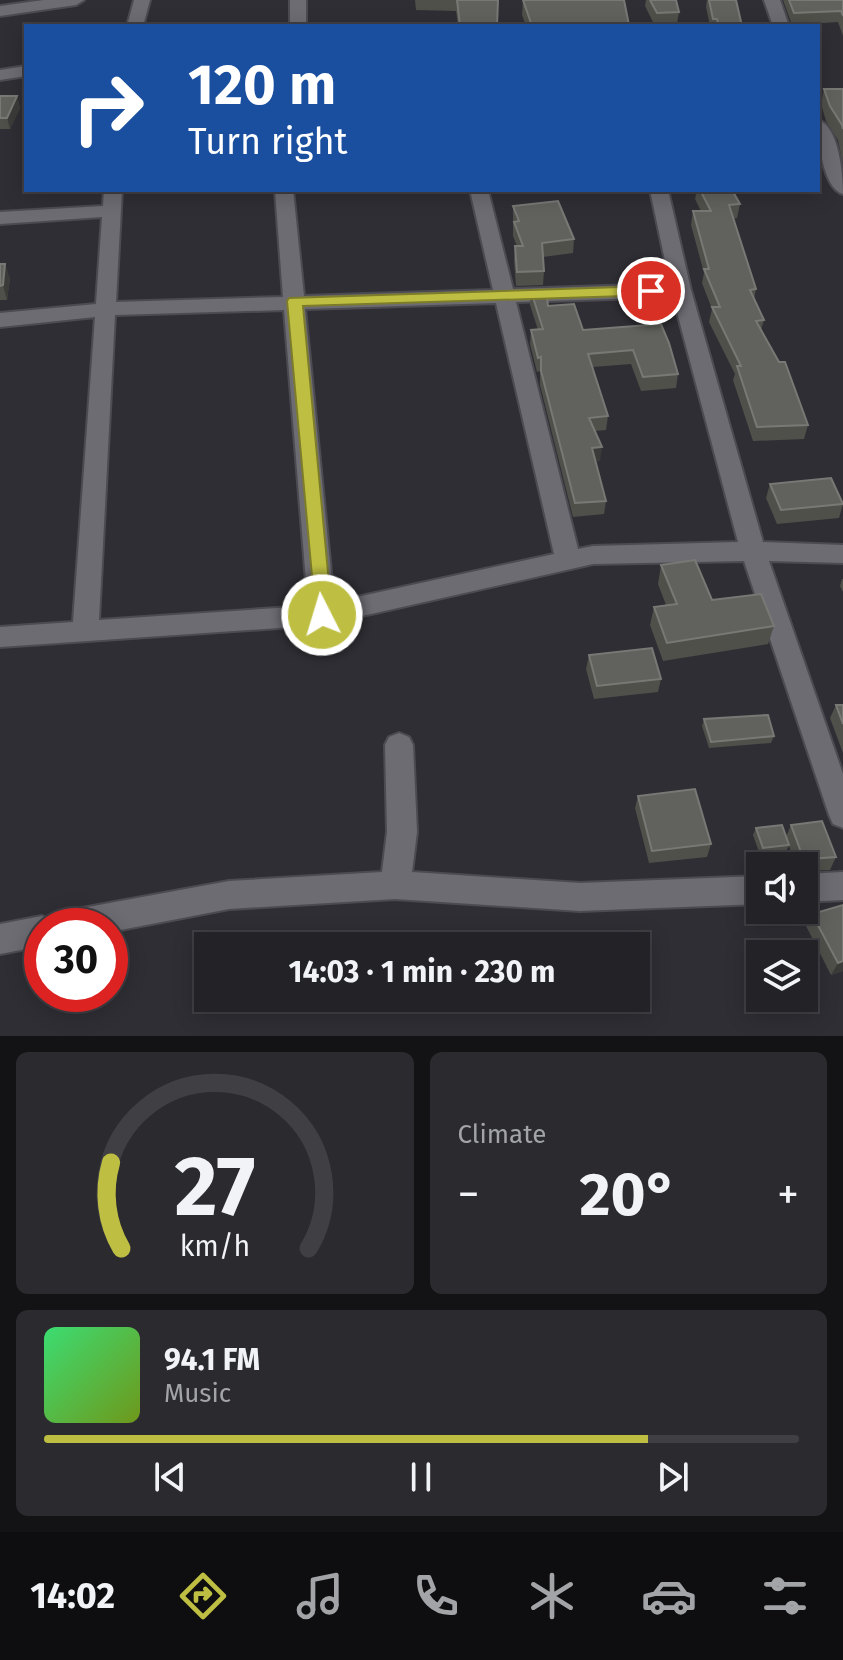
<!DOCTYPE html>
<html lang="en">
<head>
<meta charset="utf-8">
<style>
  :root { --surface:#232227; --page:#2b2a2f; --text:#f1f3f6; --muted:#a3a4a7; --line:#403f44; --accent:#bebf42 }
  body { margin:0; font-family:"Fira Sans",sans-serif; background:var(--page); color:var(--text); height:100vh; display:flex; flex-direction:column; font-size:30px; white-space:nowrap }
  * { box-sizing:border-box; margin:0 }
  p { font-size:26px; color:var(--muted) }
  .icon { flex:none; width:44px; height:44px; fill:none; stroke:currentColor; stroke-width:2; stroke-linecap:round; stroke-linejoin:round }
  .map { position:relative; height:1036px; overflow:hidden }
  .drawer { display:flex; flex-direction:column; gap:16px; padding:16px; background:#131315; flex:1 }
  .drawer>* { flex:none }
  .top-card { position:absolute; left:24px; top:24px; width:796px; height:168px; border-radius:0px; box-shadow:0 4px 20px #0003,0 0 0 2px var(--line); background:#1a4fa0; color:#fff; overflow:hidden }
  .buttons { position:absolute; left:746px; top:852px; display:grid; gap:16px }
  .buttons a { display:grid; place-items:center; width:72px; height:72px; border-radius:0px; background:var(--surface); box-shadow:0 4px 20px #0003,0 0 0 2px var(--line); font-size:40px }
  .speed { position:absolute; left:24px; top:908px; display:flex; gap:16px; font-size:40px; font-weight:700; text-align:center }
  .speed>* { display:grid; place-content:center; width:104px; height:104px; border-radius:50%; background:var(--surface); box-shadow:0 4px 20px #0003,0 0 0 2px var(--line); line-height:1 }
  .speed .limit { border:12px solid #d22; background:#fff; color:#111 }
  .pin { position:absolute; display:grid; place-items:center; width:68px; height:68px; color:#fff; margin:-34px; border:4px solid #fff; border-radius:50%; box-shadow:0 2px 8px #0007 }
  .me { position:absolute; width:88px; margin:-44px; rotate:355deg; stroke-linejoin:round; filter:drop-shadow(0 0 6px #0008) }
  .turn { display:flex; align-items:center; gap:28px; height:168px; padding:0 32px; font-size:36px }
  .turn .icon { width:104px; height:104px; stroke-width:2.5 }
  .turn b { display:block; font-size:56px; line-height:68px }
  .big { font-size:60px; font-weight:700; line-height:1.1 }
  .drawer .card { flex:1; display:flex; flex-direction:column; justify-content:center; gap:12px; min-width:0; padding:0 28px; border-radius:12px; background:var(--page) }
  .drawer .dial { align-items:center; gap:0 }
  .dial svg { height:208px; overflow:visible; fill:none; stroke:var(--line); stroke-width:7; stroke-linecap:round; text-anchor:middle }
  .dial text { fill:var(--text); stroke:none }
  .song { display:flex; align-items:center; gap:24px }
  .cover { width:96px; height:96px; border-radius:12px; background:linear-gradient(135deg,hsl(140 70% 55%),hsl(80 70% 35%)) }
  .played { height:8px; border-radius:4px; background:linear-gradient(90deg,var(--accent) 80%,var(--line) 80%) }
  .keys { display:flex; justify-content:space-around; direction:ltr }
  .heat { display:flex; justify-content:space-between; align-items:center; font-size:44px; direction:ltr }
  .drawer .tiles { flex:1; display:grid; gap:16px; grid-template-columns:1fr 1fr }
  .card:last-child { grid-column:span 2 }
  .trip { position:absolute; left:194px; top:932px; width:456px; height:80px; border-radius:0px; background:var(--surface); box-shadow:0 4px 20px #0003,0 0 0 2px var(--line); font-weight:700; line-height:80px; text-align:center }
  .tab-bar { display:flex; height:128px; justify-content:space-around; align-items:center; background:#0e0e10; color:var(--muted) }
  .tab-bar .icon { width:56px; height:56px }
  .tab-bar .current { color:var(--accent) }
  .tab-bar b { font-size:36px; color:var(--text) }
  .map>svg:first-child { display:block }
  .lines { fill:none; stroke-linecap:round; stroke-linejoin:round }
  .minor-casing { stroke:#4c4b51; stroke-width:4 }
  .minor { fill:#6d6c73; fill-rule:evenodd }
  .wall { fill:#4f504a }
  .shaded-wall { fill:#3b3b39 }
  .building { fill:#61625d; stroke:#787975; stroke-width:2 }
  .route { fill:#bebf42; stroke:#7c7c2b; stroke-width:2 }
</style>
</head>
<body>
<div class="map">
<svg width="843" height="1036" viewBox="0 0 843 1036">
  <rect width="100%" height="100%" fill="#2f2e34"/>
  <g class="lines">
    <defs>
      <path id="minor" d="M44,0H84L76,5L0,16V6Z
        M134,0H150L143,26H127Z
        M290,0H306V26H290Z
        M764,0H780L789,26H773Z
        M26,66V76L0,80V70Z
        M818,120C839,126 843,175 843,194C822,188 818,138 818,120Z
        M104,190H122L116,302L283,297L275,190H293L304,296L493,290L470,190H488L513,289L670,284L650,190H668L691,290L763,542L843,545V563L769,561L843,774V828L833,824L829,815L744,561L593,564L322,625L0,647V627L73,622L95,317L0,327V313L96,304L102,217L0,224V212L103,206ZM673,297L738,542L593,546L578,549L516,302ZM496,303L554,554L334,602L305,309ZM284,310L308,606L99,620L115,315Z
        M399,733L409,737L413,745L417,832L412,872L580,883L760,876V904L580,911L395,899L229,909L110,932V926H42V946L0,954V924L42,916L53,921L55,916L66,911L229,881L382,872L387,832L385,745L389,737Z
        M843,872V900L804,902V874Z"/>
    </defs>
    <use href="#minor" class="minor-casing"/>
    <use href="#minor" class="minor"/>
  </g>
  <path class="wall" d="M415,0H498L497,26H458L456,11L416,10Z
    M523,0L629,25V26H526L522,15Z
    M646,0H650L679,12L677,24L655,26L645,6Z
    M707,0H736L742,26H710L706,7Z
    M783,0H843V36L838,22L792,25Z
    M824,89H843V164L838,140L826,121L821,104Z
    M0,96H17L20,108L10,129H0Z
    M697,190H732L740,204L737,218L733,219L756,289L754,299L764,320L761,330L808,425L804,439L753,441L733,380L735,374L709,322L712,309L702,283L704,273L691,225L693,211H701L695,199Z
    M513,206L574,239L573,253L543,257L544,271L543,285L516,286L514,260L515,246H517L513,236Z
    M0,264L10,278L7,300H0Z
    M531,291L548,306L583,330L661,324L678,374L676,388L641,391L631,364L593,367L608,416L606,430L595,431L600,461H596L606,501L604,514L573,517L540,385V371L537,372L530,344L531,330H538L530,305Z
    M770,484L843,504L839,518L777,524L766,498Z
    M661,565L712,600L774,626L768,644L663,661L650,625L654,607L666,605L658,584Z
    M842,579H843V592L840,586Z
    M589,655L661,679L658,692L594,699L586,669Z
    M836,705H843V753L830,718Z
    M704,719L774,736L771,743L709,748L702,726Z
    M638,796L711,844L707,857L649,863L635,808Z
    M791,825L836,857L830,870L805,871L804,874V866H796L789,846L786,851L760,855L753,835L756,828L786,837Z
    M843,905V971L831,975L806,926L812,914Z"/>
  <path class="shaded-wall" d="M17,96L20,108L10,129L7,118Z
    M5,264L10,278L7,300L3,285Z
    M602,447L600,461L590,462L592,448Z
    M843,961V971L831,975L838,963Z"/>
  <path class="building" d="M457,0H498L497,26H460Z
    M523,0H624L629,25L532,26Z
    M650,0H676L679,12L657,13Z
    M709,0H736L742,26H719L717,19H713Z
    M789,0H843V16L841,11L794,13Z
    M824,89H843V129L842,125L830,106Z
    M0,96H17L7,118H0Z
    M700,190H732L740,204L729,205L756,289L750,290L764,320L756,321L779,362H785L808,425L757,427L737,366H741L712,307H720L704,269H709L693,211H711Z
    M558,201L574,239L542,243L544,271L517,272L515,246H523L514,222L519,221L513,206Z
    M0,264H5L3,285L0,286Z
    M546,290L548,306L574,304L583,330L661,324L669,343L678,374L643,377L633,350L588,354L608,416L589,418L602,447L592,448L606,501L575,503L541,371V357L538,358L531,330L543,329L531,291Z
    M831,478L843,504L781,510L770,484Z
    M695,560L712,600L761,594L774,626L667,643L654,607L677,604L661,565Z
    M652,648L661,679L597,686L589,655Z
    M836,705H843V724Z
    M768,715L774,736L711,742L704,719Z
    M695,789L711,844L652,851L638,796Z
    M822,821L836,857L809,859L807,868L791,825Z
    M782,825L789,845L763,848L756,828Z
    M843,905V961L838,963L812,914Z"/>
  <path class="route" d="M651,286L659,291L657,295L303,306L332,615L329,620H316L287,301L289,298Z"/>
</svg>
<div class="buttons">
<a><svg class="icon" aria-label="sound" viewBox="0 0 24 24"><path d="M4 9h4l5-4v14l-5-4H4zM17 9q2 3 0 6"/></svg></a>
<a><svg class="icon" aria-label="layers" viewBox="0 0 24 24"><path d="M12 4l9 5-9 5-9-5zM3 14l9 5 9-5"/></svg></a>
</div>
<div class="speed"><div class="limit">30</div></div>
<div class="pin" style="left:651px;top:291px;background:#d93025"><svg class="icon" aria-label="arrive" viewBox="0 0 24 24"><path d="M6 21V4h12l-3 4 3 4H6"/></svg></div>
<svg class="me" style="left:322px;top:615px" viewBox="-20 -20 40 40"><circle r="17" fill="#bebf42" stroke="#fff" stroke-width="3"/><path d="M0-11L8 9 0 5-8 9z" fill="#fff"/></svg>
<div class="trip">14:03 · 1 min · 230 m</div>
<div class="top-card">
<div class="turn"><svg class="icon" aria-label="right" viewBox="0 0 24 24"><path d="M7 20v-9h11M14 6l5 5-5 5"/></svg><div><b>120 m</b>Turn right</div></div>
</div>
</div>
<section class="drawer">
<div class="tiles">
<div class="card dial"><svg viewBox="0 0 100 80">
<path d="M14 69A42 42 0 1 1 86 69"/>
<path d="M14 69A42 42 0 0 1 10 36" stroke="#bebf42"/>
<text x="50" y="56" font-size="32" font-weight="700">27</text>
<text x="50" y="72" font-size="11">km/h</text>
</svg></div>
<div class="card"><p>Climate</p>
<div class="heat"><a>−</a><b class="big">20°</b><a>+</a></div>
</div>
<div class="card">
<div class="song"><i class="cover"></i><div><b>94.1 FM</b><p>Music</p></div></div>
<div class="played"></div>
<div class="keys"><svg class="icon" aria-label="previous" viewBox="0 0 24 24"><path d="M18 5L8 12l10 7zM5 5v14"/></svg><svg class="icon" aria-label="pause" viewBox="0 0 24 24"><path d="M8 5v14M16 5v14"/></svg><svg class="icon" aria-label="next" viewBox="0 0 24 24"><path d="M6 5l10 7-10 7zM19 5v14"/></svg></div>
</div>
</div>
</section>
<nav class="tab-bar">
<b>14:02</b>
<svg class="icon current" aria-label="directions" viewBox="0 0 24 24"><path d="M12 3l9 9-9 9-9-9zM9 14v-3h6M13 9l2 2-2 2"/></svg>
<svg class="icon" aria-label="music" viewBox="0 0 24 24"><path d="M9 18V5l10-2v13"/><circle cx="6" cy="18" r="3"/><circle cx="16" cy="16" r="3"/></svg>
<svg class="icon" aria-label="phone" viewBox="0 0 24 24"><path d="M5 4h4l2 5-3 2q2 4 5 5l2-3 5 2v4C11 20 4 13 5 4z"/></svg>
<svg class="icon" aria-label="climate" viewBox="0 0 24 24"><path d="M12 3v18M4 7l16 10M4 17L20 7"/></svg>
<svg class="icon" aria-label="car" viewBox="0 0 24 24"><path d="M5 17H2v-5l4-1 3-4h7l3 4 3 1v5h-3M9 17h6M6 11h13"/><circle cx="7" cy="17" r="2"/><circle cx="17" cy="17" r="2"/></svg>
<svg class="icon" aria-label="filters" viewBox="0 0 24 24"><path d="M4 7h16M4 17h16"/><circle cx="9" cy="7" r="2"/><circle cx="15" cy="17" r="2"/></svg>
</nav>
</body>
</html>
